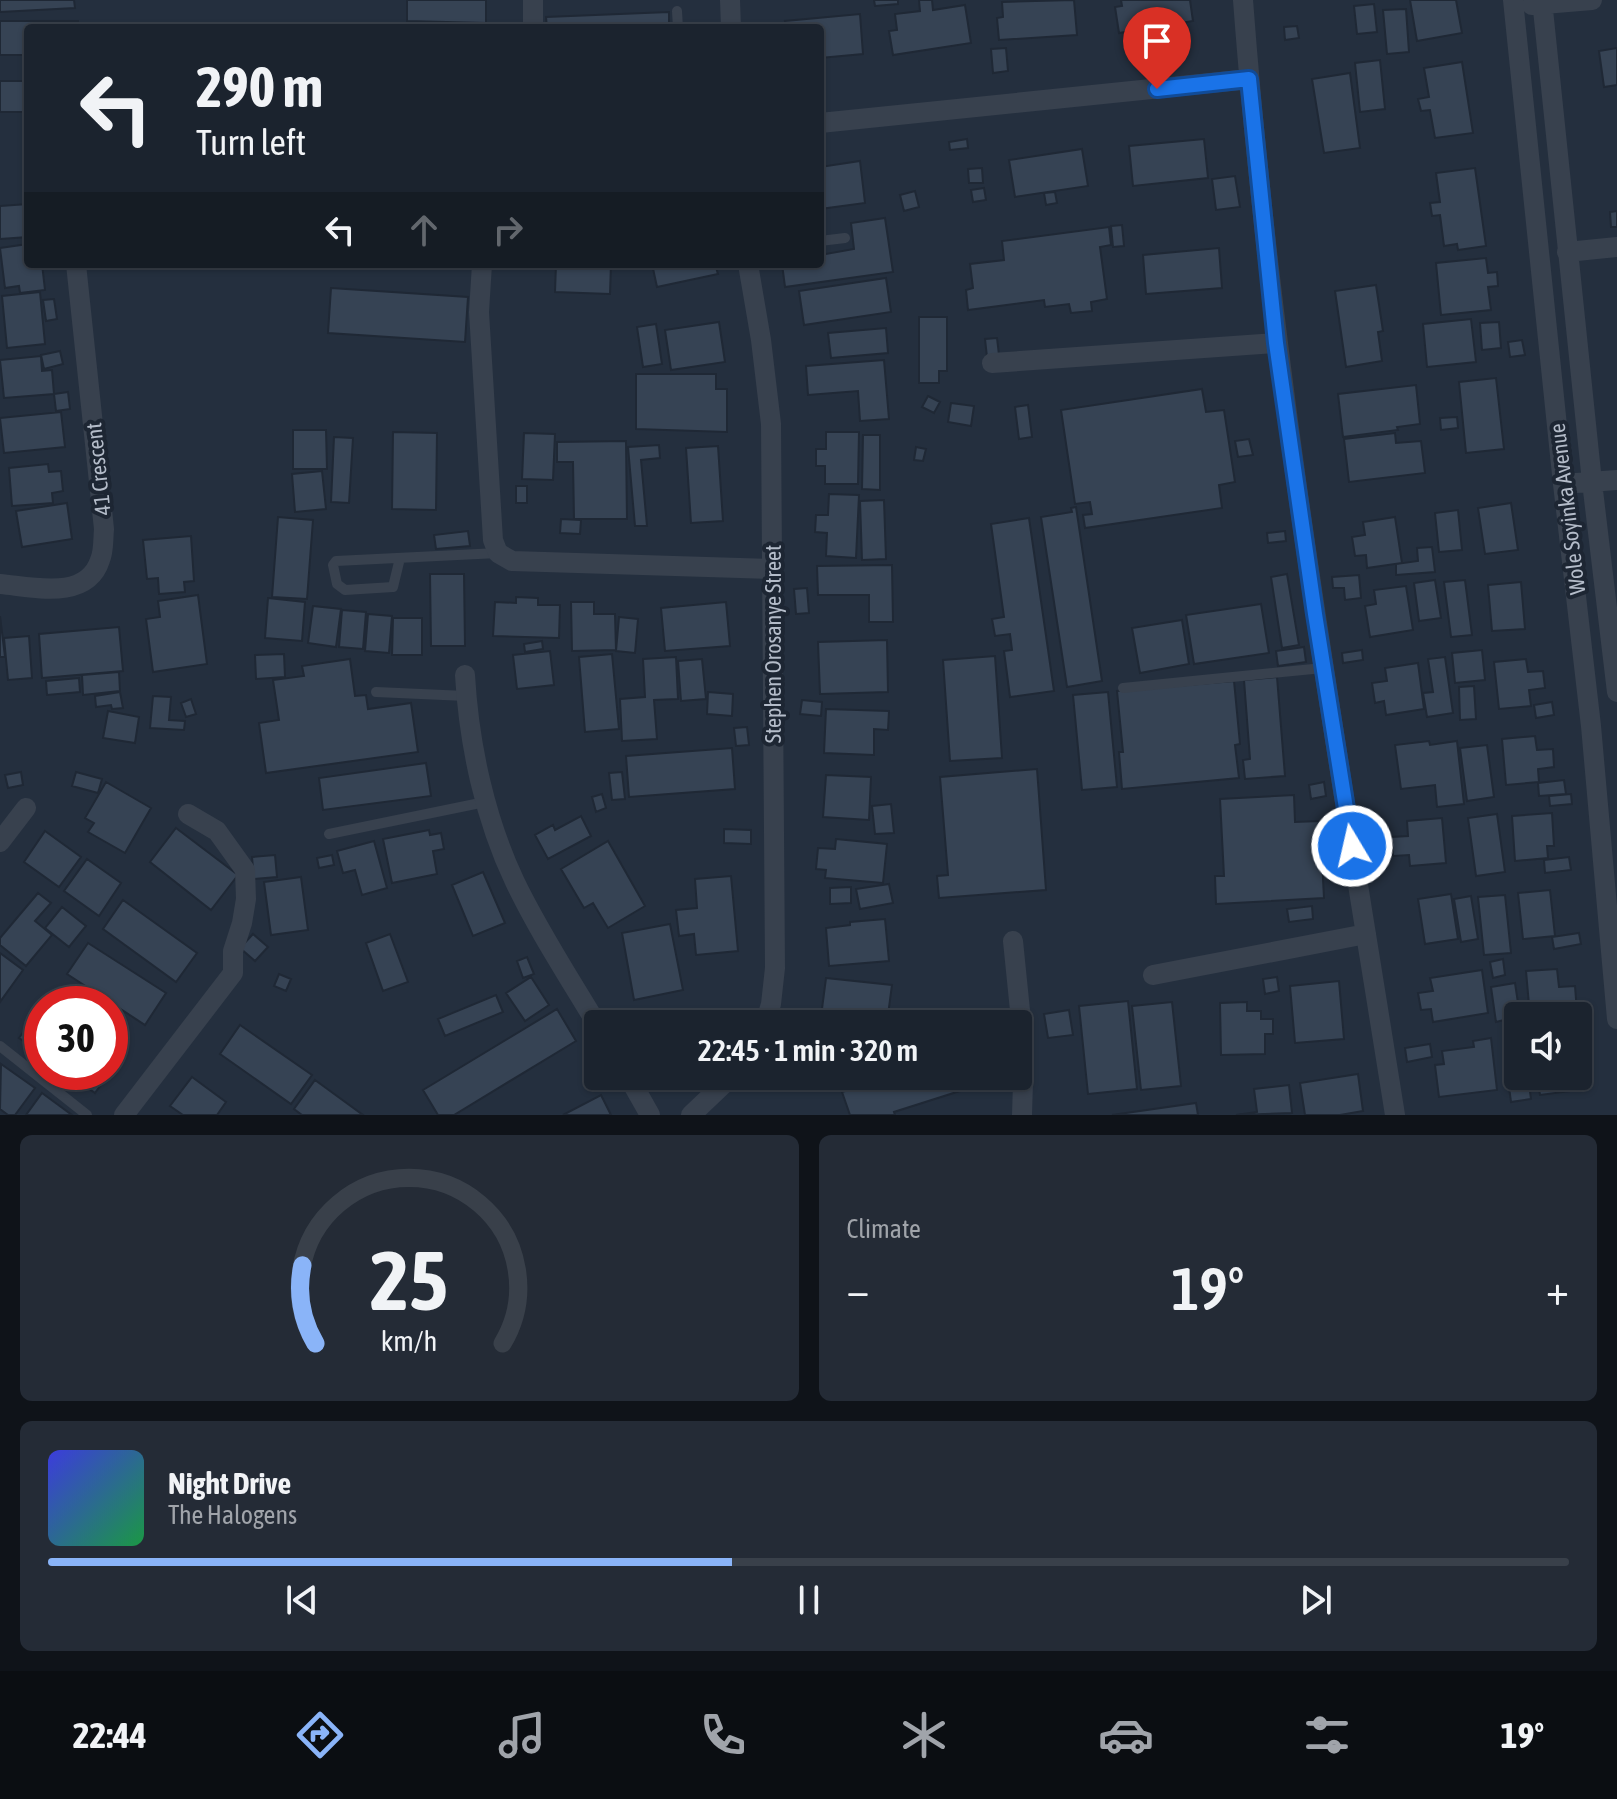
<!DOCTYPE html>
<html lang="en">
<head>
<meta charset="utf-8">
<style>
  :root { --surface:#1b232e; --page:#242b36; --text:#f1f3f6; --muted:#a0a4aa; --line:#39404a; --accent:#8ab4f8 }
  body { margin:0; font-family:"Asap Condensed",sans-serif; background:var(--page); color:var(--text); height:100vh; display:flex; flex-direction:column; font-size:30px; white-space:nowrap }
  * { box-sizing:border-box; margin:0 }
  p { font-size:26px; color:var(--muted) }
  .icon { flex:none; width:44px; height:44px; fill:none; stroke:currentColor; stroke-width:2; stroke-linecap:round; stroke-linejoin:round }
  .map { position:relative; height:1115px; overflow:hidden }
  .side { display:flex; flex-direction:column; gap:20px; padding:20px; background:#0f1319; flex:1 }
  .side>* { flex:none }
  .top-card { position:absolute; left:24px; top:24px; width:800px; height:244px; border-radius:8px; box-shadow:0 2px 6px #0004,0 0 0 2px var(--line); background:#1b232e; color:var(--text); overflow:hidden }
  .tools { position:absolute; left:1504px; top:1002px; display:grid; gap:16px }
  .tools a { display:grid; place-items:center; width:88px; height:88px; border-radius:8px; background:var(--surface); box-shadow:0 2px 6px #0004,0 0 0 2px var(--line); font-size:40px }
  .speed { position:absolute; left:24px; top:986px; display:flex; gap:16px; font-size:40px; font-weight:700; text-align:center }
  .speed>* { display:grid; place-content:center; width:104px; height:104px; border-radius:50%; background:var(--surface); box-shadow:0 2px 6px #0004,0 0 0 2px var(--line); line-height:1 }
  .speed .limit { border:12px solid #d22; background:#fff; color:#111 }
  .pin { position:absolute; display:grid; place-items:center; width:68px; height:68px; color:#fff; margin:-82px -34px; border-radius:50% 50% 50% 0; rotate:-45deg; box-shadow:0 0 8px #0007 }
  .pin .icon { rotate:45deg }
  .me { position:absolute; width:88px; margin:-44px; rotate:351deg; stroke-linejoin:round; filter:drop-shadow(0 0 6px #0008) }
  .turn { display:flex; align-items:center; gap:28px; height:168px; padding:0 40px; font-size:36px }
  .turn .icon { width:104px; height:104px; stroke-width:2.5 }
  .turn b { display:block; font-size:56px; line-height:68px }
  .lanes { display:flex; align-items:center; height:76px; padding:0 40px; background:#0003; justify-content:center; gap:40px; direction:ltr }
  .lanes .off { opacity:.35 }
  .big { font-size:60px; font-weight:600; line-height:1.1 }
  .side .card { flex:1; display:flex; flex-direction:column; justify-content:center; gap:12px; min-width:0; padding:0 28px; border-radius:12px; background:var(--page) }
  .side .dial { align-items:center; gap:0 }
  .dial svg { height:208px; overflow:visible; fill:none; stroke:var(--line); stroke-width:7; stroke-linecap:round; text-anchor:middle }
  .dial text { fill:var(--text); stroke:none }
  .song { display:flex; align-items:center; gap:24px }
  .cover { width:96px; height:96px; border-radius:12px; background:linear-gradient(135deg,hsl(240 70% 55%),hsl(140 70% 35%)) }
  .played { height:8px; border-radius:4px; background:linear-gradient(90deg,var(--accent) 45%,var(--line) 45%) }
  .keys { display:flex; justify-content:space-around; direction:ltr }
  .heat { display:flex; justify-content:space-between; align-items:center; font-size:44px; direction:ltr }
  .side .tiles { flex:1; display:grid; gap:20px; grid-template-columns:1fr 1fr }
  .card:last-child { grid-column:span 2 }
  .trip { position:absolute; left:584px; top:1010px; width:448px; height:80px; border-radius:8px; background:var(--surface); box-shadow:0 2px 6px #0004,0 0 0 2px var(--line); font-weight:600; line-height:80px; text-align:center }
  .menu { display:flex; height:128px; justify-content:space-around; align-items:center; background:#0b0e12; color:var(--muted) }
  .menu .icon { width:56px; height:56px }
  .menu .active { color:var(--accent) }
  .menu b { font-size:36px; color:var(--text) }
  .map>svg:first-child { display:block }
  .building { fill:#364354; stroke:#1f2835; stroke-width:2 }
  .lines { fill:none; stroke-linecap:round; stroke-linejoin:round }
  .service { stroke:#38414e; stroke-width:10 }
  .minor { stroke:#38414e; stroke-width:20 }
  .route-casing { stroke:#114b97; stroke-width:20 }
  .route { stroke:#1a73e8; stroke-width:14 }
  .labels { text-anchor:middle; stroke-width:8; stroke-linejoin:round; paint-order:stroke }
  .street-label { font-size:22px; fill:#b4bcc9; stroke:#1d2633 }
</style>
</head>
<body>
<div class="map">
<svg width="1617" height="1115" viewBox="0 0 1617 1115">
  <rect width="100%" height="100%" fill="#242f3e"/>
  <path class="building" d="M0,0H74L75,8L0,12Z
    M407,0H486V23L407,21Z
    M874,0H898V4L875,6Z
    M919,0H932L933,10L965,5L971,43L893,55L889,31L897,30L895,14L920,11Z
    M1074,0L1077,35L999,40L997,18L1003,17L1002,2Z
    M1121,0H1190L1193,21L1119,33L1115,7L1122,6Z
    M1410,0H1456L1462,33L1417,41Z
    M1374,4L1377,32L1357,34L1354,6Z
    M1406,9L1409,52L1387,54L1383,10Z
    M669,12V28H547L546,17Z
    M860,14L863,54L820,58V28H786L785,21Z
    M0,21H78V28H28V55H0Z
    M1297,26L1299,38L1285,40L1284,27Z
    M1006,48L1008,71L993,73L991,49Z
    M1617,48V85L1604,87L1599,51Z
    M1380,60L1385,109L1360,112L1355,63Z
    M1462,62L1473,133L1435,138L1430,110L1421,111L1418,99L1429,97L1424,68Z
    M1350,73L1360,148L1324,153L1312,79Z
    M0,81H28V112H0Z
    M967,139L968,148L950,150L949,142Z
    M1204,139L1208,178L1133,186L1129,146Z
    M1082,149L1088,186L1015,197L1009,160Z
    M860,161L865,203L820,209V167Z
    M982,168L983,183H969L968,169Z
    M1475,168L1486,246L1458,250L1457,244L1444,246L1440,215L1432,216L1430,203L1440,202L1436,173Z
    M1235,176L1240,207L1216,210L1212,179Z
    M984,188L986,200L973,202L971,190Z
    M915,191L919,207L904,211L900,195Z
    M1055,192L1057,203L1046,205L1044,193Z
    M28,204V237L0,239V206Z
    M1617,211V227H1611L1610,212Z
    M885,218L893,272L785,287L782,264H820V255L854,249L851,223Z
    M1122,225L1124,246L1113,247L1111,226Z
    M1109,227L1111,245L1100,247L1107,299L1091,302L1092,311L1071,313L1069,304L1045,307L1044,300L968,310L966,290L973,288L970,264L1004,260L1002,241Z
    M28,244V264H42L45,290L20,293L19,286L5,288L0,248Z
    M1219,248L1222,288L1146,294L1143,255Z
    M1486,258L1488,273L1497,272L1498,286L1488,287L1491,310L1441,315L1436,263Z
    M556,264H611L610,294L555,292Z
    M652,264H715L718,274L657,287Z
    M886,278L891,312L804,325L799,291Z
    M1376,285L1383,331L1378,332L1382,361L1346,367L1335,291Z
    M331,288L468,297L465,342L328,333Z
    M40,292L45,344L7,348L2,296Z
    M54,299L57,319L46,321L43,300Z
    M919,317H947V371H939V383H919Z
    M1471,319L1476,362L1427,367L1423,324Z
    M719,322L725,362L671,370L665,330Z
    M1499,322L1501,348L1482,350L1480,323Z
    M656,324L662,364L643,367L637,327Z
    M886,328L888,353L831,358L828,333Z
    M997,338L999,355L987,357L985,339Z
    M1522,340L1525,355L1510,357L1508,342Z
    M60,351L63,364L44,369L41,355Z
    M41,356L42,371L52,370L54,394L4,398L0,360Z
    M884,360L889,419L860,421L858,391L808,395L806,366Z
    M636,374H716V389H727V432L636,429Z
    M1496,378L1504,449L1466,453L1459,382Z
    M1416,385L1420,424L1397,427L1398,430L1343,437L1338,394Z
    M1202,389L1206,412L1224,410L1235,482L1219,485L1222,508L1085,528L1083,515L1092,514L1090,502L1075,504L1061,410Z
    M68,392L70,409L56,411L54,394Z
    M928,396L940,402L934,413L922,407Z
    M951,403L974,406L971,426L948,422Z
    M1028,405L1032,437L1019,439L1015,407Z
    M61,412L65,447L4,453L0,418Z
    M1457,417L1458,428L1441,430L1440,418Z
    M293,430H326L327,469H293Z
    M393,432L437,433L436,510L392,509Z
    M826,432H859L858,484H825V466H816V449H826Z
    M524,433L555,434L553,480L522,479Z
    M1395,433L1396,443L1421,441L1425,473L1349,482L1344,439Z
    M863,435H880V490L862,489Z
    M334,437L353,438L349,503L331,502Z
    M1249,439L1253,455L1238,457L1235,441Z
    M626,441L627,519H574L573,462H557V442Z
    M659,445L660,458L641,460L647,526H635L628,447Z
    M718,446L723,521L691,523L686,448Z
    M916,447L926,449L923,461L914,460Z
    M48,464L49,472L61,471L63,491L52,493L53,503L12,506L9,468Z
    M322,471L326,509L295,512L292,474Z
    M516,486H527V503H516Z
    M829,494L859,495L856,558L826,556L827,533L815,532L816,515H828Z
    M884,500L886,559L862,560L860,501Z
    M67,503L72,539L22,547L16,511Z
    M1511,503L1518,550L1485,554L1478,508Z
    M1076,507L1102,681L1067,687L1041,517L1072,512L1071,508Z
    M1458,510L1462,550L1439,552L1435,513Z
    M278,517L313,520L307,599L272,597Z
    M1395,517L1402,563L1367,568L1366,555L1355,556L1352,537L1365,535L1363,522Z
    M1029,518L1054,691L1010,697L1004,651L1012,650L1010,634L995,636L992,619L1004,617L991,524Z
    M561,519L581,520L580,534L560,533Z
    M468,531L470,546L436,549L434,535Z
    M1285,531L1286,541L1268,543L1267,533Z
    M191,536L194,581L184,582L185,592L159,594L158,578L147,579L143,540Z
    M1432,547L1435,572L1396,575V564L1418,561L1417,548Z
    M892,565L893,622H869V595H818L817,566Z
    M430,574H464L465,646H431Z
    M1287,574L1299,645L1282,648L1271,577Z
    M1359,575L1361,598L1345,600L1344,588H1333L1332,577Z
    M1435,580L1441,618L1419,621L1414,583Z
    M1465,580L1472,635L1451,637L1444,582Z
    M1521,582L1525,629L1492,631L1488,585Z
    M1406,586L1413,630L1370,637L1365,606L1376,604L1374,590Z
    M807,588L809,613L796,614L794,589Z
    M198,595L207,664L153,672L146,619L160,617L158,601Z
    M516,597L538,598V605H560L559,638L493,636L495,602L516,603Z
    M268,598L305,602L302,641L265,638Z
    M571,602H594V614H615L616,650L572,651Z
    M726,602L730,646L665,651L661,608Z
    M1261,604L1269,653L1194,664L1186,615Z
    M313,606L341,609L336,647L308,643Z
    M342,610L366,612L363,649L339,647Z
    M368,614L392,616L389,653L365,651Z
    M0,616L5,657H0Z
    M619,617L638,619L635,653L616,651Z
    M393,618H422V655H392Z
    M1182,620L1189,664L1140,673L1132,628Z
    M119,627L123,671L42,678L39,634Z
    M29,636L32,678L8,680L4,638Z
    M887,640L888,692L820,694L818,642Z
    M542,641L543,649L525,652L524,644Z
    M1304,647L1306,662L1278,666L1276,651Z
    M1362,650L1363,660L1343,663L1342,653Z
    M1482,650L1485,680L1455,683L1452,653Z
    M550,651L554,685L517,689L513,655Z
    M284,654L285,677L256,679L255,655Z
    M612,654L619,729L585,732L579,657Z
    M995,656L1002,758L950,761L943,660Z
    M676,657L678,699L654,700L657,739L622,741L620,699L645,697L643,659Z
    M1445,657L1453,713L1427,717L1423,693L1433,692L1428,659Z
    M350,659L355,696L366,695L368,709L411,703L418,752L266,773L259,723L279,720L273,680L304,676L302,666Z
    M702,659L706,699L681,701L678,661Z
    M1526,659L1528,672L1543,671L1545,688L1529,690L1531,706L1499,709L1494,662Z
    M1418,663L1424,709L1386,715L1384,701L1375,703L1372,683L1387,681L1385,668Z
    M119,672L120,691L83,695L82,675Z
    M1277,677L1285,776L1245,779L1243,760L1250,759L1244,680Z
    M79,678L80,692L47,695L46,681Z
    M1234,681L1240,744L1235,745L1239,778L1122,789L1119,752H1123L1117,691Z
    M1474,686L1476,719L1460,720L1459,687Z
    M120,692L123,708L112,709L111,705L96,707L95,696Z
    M708,692L733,694L732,716L707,714Z
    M1108,692L1117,787L1082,790L1073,695Z
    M153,696L171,697L169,720L185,721L184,730L150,728Z
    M191,699L196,714L186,717L181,703Z
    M802,700L822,702L821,716L800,714Z
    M1552,702L1554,715L1536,718L1534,705Z
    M826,709L889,711L888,730L874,729V755L824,753Z
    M108,711L139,717L135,743L103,738Z
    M747,727L749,745L736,746L734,728Z
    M1535,736L1537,750L1553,749L1554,767L1538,769L1539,782L1506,785L1502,739Z
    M1429,741L1430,745L1457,741L1464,804L1437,807L1435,785L1401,789L1395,745Z
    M1487,745L1494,797L1467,801L1460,748Z
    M732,748L735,789L629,797L626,756Z
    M426,763L431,796L323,810L319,778Z
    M1037,769L1046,890L939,898L937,876L948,875L940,777Z
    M21,772L23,785L8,788L5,775Z
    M76,772L102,779L98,793L72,786Z
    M622,772L625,799L612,800L609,773Z
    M826,775L871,777L869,820L823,817Z
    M1564,780L1566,794L1539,796L1538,783Z
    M106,782L151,808L125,853L88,832L94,823L85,818Z
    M1324,782L1326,796L1311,799L1309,785Z
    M602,794L606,808L596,812L592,797Z
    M1571,794L1572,804L1550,806L1549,796Z
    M1294,795L1295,822L1320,821L1324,898L1216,904L1215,876H1224L1220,799Z
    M891,804L894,833L875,834L872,806Z
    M1552,813L1554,846H1547L1548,858L1515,861L1512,816Z
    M1497,814L1505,872L1476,876L1468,818Z
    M581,816L591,836L548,859L535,835L553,825L555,830Z
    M1442,818L1446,863L1410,866L1409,855L1393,856L1391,837L1408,836L1407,821Z
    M176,828L238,875L211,910L150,862Z
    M724,829L751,830V844L724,843Z
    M429,830L430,835L441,833L444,849L433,851L437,874L392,883L383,839Z
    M45,831L81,857L59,887L24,862Z
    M836,839L887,844L883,883L825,878L826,870L816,869L818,848L835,849Z
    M374,841L387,888L362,895L355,870L343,873L337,851Z
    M608,841L645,906L608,928L593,903L584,908L561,869Z
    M275,855L277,877L254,879L252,857Z
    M332,855L334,865L319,868L317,858Z
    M1569,857L1571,870L1545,873L1544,860Z
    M87,859L121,883L99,916L64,891Z
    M483,872L505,923L473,936L452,885Z
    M731,876L738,951L696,955L694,934L679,936L676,910L697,908L695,879Z
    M301,877L308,930L271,935L264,882Z
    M889,884L893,903L860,909L856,889Z
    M851,887V903L830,904V888Z
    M1550,890L1555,936L1523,939L1518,893Z
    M38,893L51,903L35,921L52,935L26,966L0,945V938Z
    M1451,894L1458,939L1425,944L1418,899Z
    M1505,895L1511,953L1484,955L1478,897Z
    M1471,896L1478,939L1461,942L1454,899Z
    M123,900L197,953L176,982L103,929Z
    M1312,906L1313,919L1289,922L1287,909Z
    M62,907L86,926L69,947L45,928Z
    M885,919L889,961L829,966L826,928L850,925V922Z
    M670,924L683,990L634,1000L622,933Z
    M1579,933L1581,944L1554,949L1552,937Z
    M253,934L268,947L255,961L240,948Z
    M390,934L408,982L383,991L366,943Z
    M88,943L166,993L145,1025L67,974Z
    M0,953L23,970L0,1002Z
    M527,957L534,974L523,978L517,961Z
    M1503,959L1505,975L1493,978L1490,962Z
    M1557,969L1559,987L1575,986L1577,1012L1530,1016L1526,971Z
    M1482,970L1488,1013L1433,1022L1431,1009L1421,1010L1418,993L1433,991L1430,978Z
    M279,974L291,979L286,991L274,986Z
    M531,977L549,1005L525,1021L506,993Z
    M1277,977L1279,991L1265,994L1263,979Z
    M826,978L892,985L888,1015L856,1011L854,1024H820Z
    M1339,981L1344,1039L1295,1043L1290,986Z
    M1515,983L1520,1016L1496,1022L1491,987Z
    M496,995L503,1012L445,1036L438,1019Z
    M1128,1001L1137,1089L1088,1094L1079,1006Z
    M1172,1002L1181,1086L1141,1090L1132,1006Z
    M1247,1002V1011H1261V1019H1273V1034H1265V1054L1221,1055L1220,1003Z
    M41,1007L42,1008V1054L19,1038Z
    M557,1009L576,1041L454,1115H438L423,1090Z
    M1069,1010L1073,1035L1048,1038L1044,1014Z
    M240,1025L312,1075L291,1104L220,1054Z
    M1491,1038L1497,1090L1439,1097L1435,1065L1444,1064L1442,1051L1474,1047L1473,1041Z
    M1430,1044L1432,1057L1407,1062L1405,1048Z
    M1518,1047V1076H1528L1531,1099L1511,1102L1504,1050Z
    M110,1057L117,1062L95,1093L66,1072H110Z
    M1,1064L35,1088L15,1115H8L0,1109Z
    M1358,1074L1363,1111L1340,1115H1305L1300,1083Z
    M892,1076H983L985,1083L894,1112L895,1115H850L842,1092Z
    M1537,1076H1575L1569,1077L1571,1091L1540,1095Z
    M192,1077L226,1102L217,1115H183L170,1106Z
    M315,1080L363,1115H302L294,1109Z
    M1289,1085L1292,1113L1236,1115L1257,1112L1254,1089Z
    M42,1093L72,1115H26Z
    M601,1095L611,1115H563Z
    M1196,1103L1198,1115H1112Z"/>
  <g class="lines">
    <path class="service" d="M677,11L678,28
      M820,241L845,238
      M400,558L393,587L345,590L337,584L333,565L336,561L498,553
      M1123,688L1323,668
      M376,692L466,696
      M329,834L485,802
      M0,1046L87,1115"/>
    <path class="minor" d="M730,0L731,28
      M1243,0C1271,375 1336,744 1395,1115
      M1513,0L1563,484L1591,726L1617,1019
      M1542,0L1592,482L1617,692
      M1532,5L1592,0
      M533,28V0
      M820,123L1249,79
      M1567,252L1617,247
      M482,264L479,312L493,540L498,553L512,561L772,569
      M748,264L761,340L771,424L775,968L771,1004L765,1024
      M992,363L1276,343
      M1563,484L1617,480
      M0,584C33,587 87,601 100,560C104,551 103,539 104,529L76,264
      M465,675C469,745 485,819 515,882C539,932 570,979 598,1026
      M0,842L26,808
      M1013,941L1024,1050L1022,1115
      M1153,975L1366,934
      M628,1076L650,1115
      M845,1077L849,1076
      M124,1115L233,973V951L242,923L246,899L245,870L217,831L188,814
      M691,1115L732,1076"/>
  </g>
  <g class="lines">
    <defs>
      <path id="route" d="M1157,89L1249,79L1276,343L1315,614L1352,846"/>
    </defs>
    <use href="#route" class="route-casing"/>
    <use href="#route" class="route"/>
  </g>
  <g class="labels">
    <g class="street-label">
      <text transform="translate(98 469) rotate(-96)" y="8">41 Crescent</text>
      <text transform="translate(1567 509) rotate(-97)" y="8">Wole Soyinka Avenue</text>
      <text transform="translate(773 644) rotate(-90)" y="8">Stephen Orosanye Street</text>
    </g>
  </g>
</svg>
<div class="tools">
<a><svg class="icon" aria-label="sound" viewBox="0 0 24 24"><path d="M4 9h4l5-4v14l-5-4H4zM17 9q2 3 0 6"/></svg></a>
</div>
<div class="speed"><div class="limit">30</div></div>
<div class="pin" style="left:1157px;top:89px;background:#d93025"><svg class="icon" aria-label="arrive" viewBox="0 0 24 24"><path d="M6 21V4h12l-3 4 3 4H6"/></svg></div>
<svg class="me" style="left:1352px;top:846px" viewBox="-20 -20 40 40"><circle r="17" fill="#1a73e8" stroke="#fff" stroke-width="3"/><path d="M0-11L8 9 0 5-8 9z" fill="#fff"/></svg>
<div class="trip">22:45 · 1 min · 320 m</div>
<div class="top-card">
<div class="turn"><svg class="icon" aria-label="left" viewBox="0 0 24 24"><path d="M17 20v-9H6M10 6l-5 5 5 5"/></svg><div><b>290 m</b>Turn left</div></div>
<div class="lanes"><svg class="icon" aria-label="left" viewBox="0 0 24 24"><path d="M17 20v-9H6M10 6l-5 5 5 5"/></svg><svg class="icon off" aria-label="ahead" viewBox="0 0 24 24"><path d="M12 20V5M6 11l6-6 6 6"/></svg><svg class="icon off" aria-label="right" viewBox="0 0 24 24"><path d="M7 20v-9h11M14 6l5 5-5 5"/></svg></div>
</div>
</div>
<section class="side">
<div class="tiles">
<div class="card dial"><svg viewBox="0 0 100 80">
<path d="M14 69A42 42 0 1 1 86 69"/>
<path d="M14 69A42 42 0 0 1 9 39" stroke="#8ab4f8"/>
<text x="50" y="56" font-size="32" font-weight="700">25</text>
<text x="50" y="72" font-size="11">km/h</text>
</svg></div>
<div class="card"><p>Climate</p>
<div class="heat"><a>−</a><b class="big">19°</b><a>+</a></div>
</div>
<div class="card">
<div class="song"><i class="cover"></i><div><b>Night Drive</b><p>The Halogens</p></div></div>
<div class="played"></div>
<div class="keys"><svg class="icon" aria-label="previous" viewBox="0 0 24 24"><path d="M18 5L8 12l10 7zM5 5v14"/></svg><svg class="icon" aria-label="pause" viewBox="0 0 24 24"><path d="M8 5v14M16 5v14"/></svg><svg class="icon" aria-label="next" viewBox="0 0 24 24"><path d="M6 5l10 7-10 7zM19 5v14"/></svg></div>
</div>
</div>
</section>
<nav class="menu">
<b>22:44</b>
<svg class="icon active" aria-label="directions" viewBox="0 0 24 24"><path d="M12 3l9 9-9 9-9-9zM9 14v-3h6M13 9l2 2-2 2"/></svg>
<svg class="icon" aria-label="music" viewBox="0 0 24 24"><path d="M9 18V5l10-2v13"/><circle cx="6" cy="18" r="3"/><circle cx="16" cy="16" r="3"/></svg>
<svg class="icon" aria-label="phone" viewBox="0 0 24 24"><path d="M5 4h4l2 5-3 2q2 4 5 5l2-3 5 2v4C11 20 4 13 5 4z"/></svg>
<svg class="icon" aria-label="climate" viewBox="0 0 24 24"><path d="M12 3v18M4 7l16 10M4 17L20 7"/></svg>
<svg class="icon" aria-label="car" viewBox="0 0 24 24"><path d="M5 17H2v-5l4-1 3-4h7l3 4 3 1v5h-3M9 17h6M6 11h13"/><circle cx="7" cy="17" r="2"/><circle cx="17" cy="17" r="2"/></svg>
<svg class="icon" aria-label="filters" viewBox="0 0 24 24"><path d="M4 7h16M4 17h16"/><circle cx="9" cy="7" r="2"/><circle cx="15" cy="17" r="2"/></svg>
<b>19°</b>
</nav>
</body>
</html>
